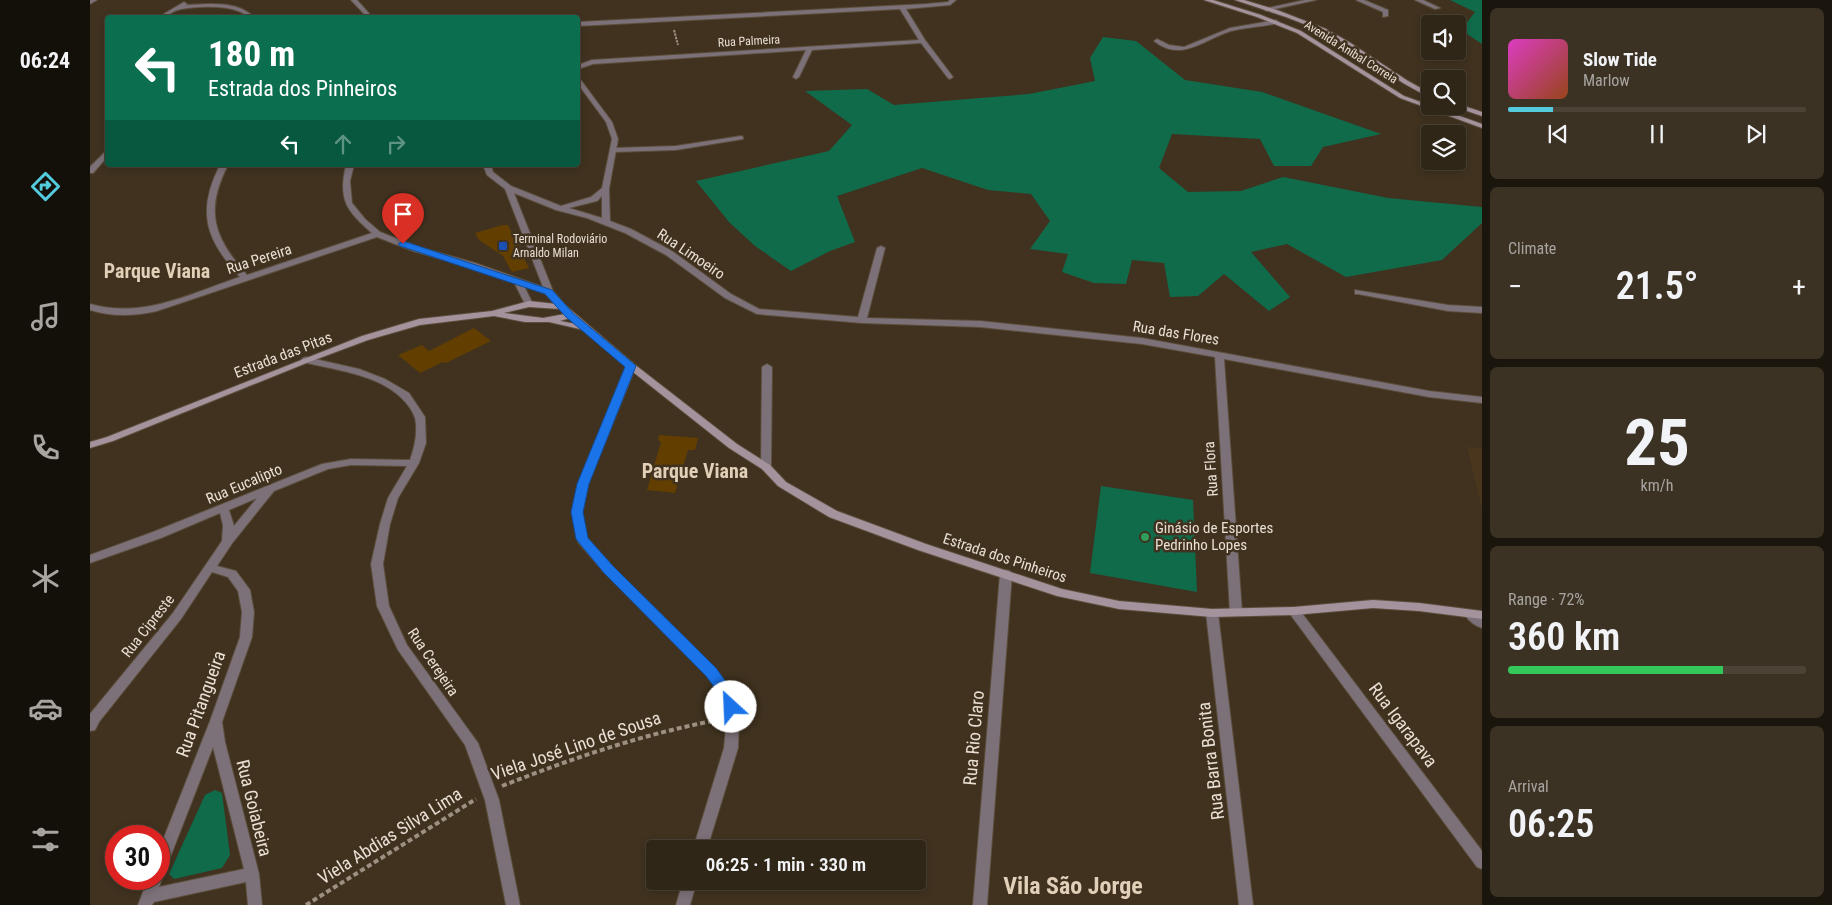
<!DOCTYPE html>
<html lang="en">
<head>
<meta charset="utf-8">
<style>
  :root { --surface:#302617; --page:#3c3224; --text:#f1f3f6; --muted:#a8a5a1; --line:#4b4336; --accent:#54cadd }
  body { margin:0; font-family:"Roboto Condensed",sans-serif; background:var(--page); color:var(--text); height:100vh; display:flex; flex-direction:column; font-size:19px; white-space:nowrap }
  * { box-sizing:border-box; margin:0 }
  p { font-size:16px; color:var(--muted) }
  .icon { flex:none; width:28px; height:28px; fill:none; stroke:currentColor; stroke-width:2; stroke-linecap:round; stroke-linejoin:round }
  .map { position:relative; flex:1; overflow:hidden }
  .panel { display:flex; flex-direction:column; gap:8px; padding:8px; background:#1a150d; width:350px }
  .panel>* { flex:none }
  .hud { position:absolute; left:15px; top:15px; width:475px; height:152px; border-radius:5px; box-shadow:0 2px 8px #0003,0 0 0 1px var(--line); background:#0b6e4f; color:#fff; overflow:hidden }
  .controls { position:absolute; left:1331px; top:15px; display:grid; gap:10px }
  .controls a { display:grid; place-items:center; width:45px; height:45px; border-radius:5px; background:var(--surface); box-shadow:0 2px 8px #0003,0 0 0 1px var(--line); font-size:25px }
  .speed { position:absolute; left:15px; top:825px; display:flex; gap:10px; font-size:25px; font-weight:700; text-align:center }
  .speed>* { display:grid; place-content:center; width:65px; height:65px; border-radius:50%; background:var(--surface); box-shadow:0 2px 8px #0003,0 0 0 1px var(--line); line-height:1 }
  .speed .limit { border:8px solid #d22; background:#fff; color:#111 }
  .pin { position:absolute; display:grid; place-items:center; width:42px; height:42px; color:#fff; margin:-51px -21px; border-radius:50% 50% 50% 0; rotate:-45deg; box-shadow:0 0 5px #0007 }
  .pin .icon { rotate:45deg }
  .me { position:absolute; width:55px; margin:-28px; rotate:335deg; stroke-linejoin:round; filter:drop-shadow(0 0 4px #0008) }
  .turn { display:flex; align-items:center; gap:18px; height:105px; padding:0 20px; font-size:22px }
  .turn .icon { width:65px; height:65px; stroke-width:2.5 }
  .turn b { display:block; font-size:35px; line-height:42px }
  .lanes { display:flex; align-items:center; height:48px; padding:0 20px; background:#0003; justify-content:center; gap:25px; direction:ltr }
  .lanes .off { opacity:.35 }
  .big { font-size:38px; font-weight:600; line-height:1.1 }
  .panel .tile { flex:1; display:flex; flex-direction:column; justify-content:center; gap:8px; min-width:0; padding:0 18px; border-radius:8px; background:var(--page) }
  .panel .dial { align-items:center; gap:0 }
  .dial b { font-size:65px; line-height:1 }
  .song { display:flex; align-items:center; gap:15px }
  .cover { width:60px; height:60px; border-radius:8px; background:linear-gradient(135deg,hsl(310 70% 55%),hsl(20 70% 35%)) }
  .played { height:5px; border-radius:2px; background:linear-gradient(90deg,var(--accent) 15%,var(--line) 15%) }
  .keys { display:flex; justify-content:space-around; direction:ltr }
  .heat { display:flex; justify-content:space-between; align-items:center; font-size:28px; direction:ltr }
  .charge { height:8px; border-radius:4px; background:linear-gradient(90deg,#34c759 72%,var(--line) 0) }
  .trip { position:absolute; left:556px; top:840px; width:280px; height:50px; border-radius:5px; background:var(--surface); box-shadow:0 2px 8px #0003,0 0 0 1px var(--line); font-weight:600; line-height:50px; text-align:center }
  main { display:flex; flex:1; min-height:0 }
  .menu { display:flex; flex-direction:column; width:90px; justify-content:space-around; align-items:center; background:#130f09; color:var(--muted) }
  .menu .icon { width:35px; height:35px }
  .menu .current { color:var(--accent) }
  .menu b { font-size:22px; color:var(--text) }
  .map>svg:first-child { display:block }
  .built { fill:#49361d }
  .green { fill:#106b4b }
  .building { fill:#623f00 }
  .lines { fill:none; stroke-linecap:round; stroke-linejoin:round }
  .lane-casing { stroke:#5b4e3c; stroke-width:2 }
  .street-casing { stroke:#5b4e3c; stroke-width:2 }
  .secondary-casing { stroke:#5b4e3c; stroke-width:2 }
  .path-far1 { stroke:#9c9082; stroke-width:2; stroke-dasharray:2.5 1; stroke-linecap:butt }
  .path { stroke:#9c9082; stroke-width:4; stroke-dasharray:5 3; stroke-linecap:butt }
  .lane { fill:#7c7178; fill-rule:evenodd }
  .street { fill:#7c7178; fill-rule:evenodd }
  .secondary { fill:#a4939d; fill-rule:evenodd }
  .route { fill:#1a73e8; stroke:#114b97 }
  .transit-dot { fill:#1a4fb4; stroke:#40321f; stroke-width:2 }
  .leisure-dot { fill:#2e9e5b; stroke:#40321f; stroke-width:2 }
  .labels { text-anchor:middle; stroke-width:5; stroke-linejoin:round; paint-order:stroke }
  .far-street-label { font-size:12px; fill:#e9dfd4; stroke:#40321f }
  .far-poi-label { font-size:12px; fill:#e9dfd4; stroke:#40321f; text-anchor:start }
  .street-label { font-size:15px; fill:#e9dfd4; stroke:#40321f }
  .poi-label { font-size:15px; fill:#e9dfd4; stroke:#40321f; text-anchor:start }
  .near-street-label { font-size:18px; fill:#e9dfd4; stroke:#40321f }
  .district-label { font-size:20px; font-weight:bold; fill:#e2cfb8; stroke:#40321f }
  .near-district-label { font-size:24px; font-weight:bold; fill:#e2cfb8; stroke:#40321f }
</style>
</head>
<body>
<main>
<nav class="menu">
<b>06:24</b>
<svg class="icon current" aria-label="directions" viewBox="0 0 24 24"><path d="M12 3l9 9-9 9-9-9zM9 14v-3h6M13 9l2 2-2 2"/></svg>
<svg class="icon" aria-label="music" viewBox="0 0 24 24"><path d="M9 18V5l10-2v13"/><circle cx="6" cy="18" r="3"/><circle cx="16" cy="16" r="3"/></svg>
<svg class="icon" aria-label="phone" viewBox="0 0 24 24"><path d="M5 4h4l2 5-3 2q2 4 5 5l2-3 5 2v4C11 20 4 13 5 4z"/></svg>
<svg class="icon" aria-label="climate" viewBox="0 0 24 24"><path d="M12 3v18M4 7l16 10M4 17L20 7"/></svg>
<svg class="icon" aria-label="car" viewBox="0 0 24 24"><path d="M5 17H2v-5l4-1 3-4h7l3 4 3 1v5h-3M9 17h6M6 11h13"/><circle cx="7" cy="17" r="2"/><circle cx="17" cy="17" r="2"/></svg>
<svg class="icon" aria-label="filters" viewBox="0 0 24 24"><path d="M4 7h16M4 17h16"/><circle cx="9" cy="7" r="2"/><circle cx="15" cy="17" r="2"/></svg>
</nav>
<div class="map">
<svg width="1392" height="905" viewBox="0 0 1392 905">
  <rect width="100%" height="100%" fill="#40321f"/>
  <path class="built" d="M1377,447L1392,448V509Z"/>
  <path class="green" d="M1360,0H1392V44L1371,30L1385,12Z
    M1013,37L1046,41L1095,80L1172,92L1291,134L1233,147L1221,166H1184L1170,139L1082,134L1069,168L1098,192L1151,191L1193,177L1298,198L1392,207V223L1352,260L1256,277L1197,244L1161,252L1200,297L1179,311L1134,274L1108,296L1080,297L1074,263L1042,260L1036,284L1004,283L972,272L978,254L940,249L960,221L941,194L898,190L832,168L747,196L765,242L740,251L701,271L665,246L639,222L606,181L739,151L762,125L715,91L777,89L804,105L939,94L1005,81L1000,58Z
    M1011,486L1103,500L1107,592L1000,573Z
    M125,790L132,793L140,855L132,868L84,879L79,874L115,795Z"/>
  <path class="building" d="M413,225H418L439,268L422,272L413,256L389,240L385,233Z
    M384,328L401,341L356,363L353,362L330,373L308,355L332,345L339,351Z
    M569,435L608,438L605,450H598L585,493L557,490L571,442L568,440Z"/>
  <g class="lines">
    <defs>
      <path id="lane" d="M1186,20L1189,22L1188,23C1173,27 1156,27 1141,31C1114,39 1092,63 1064,41L1067,39L1079,45L1094,47L1140,28Z
        M651,136L653,137V139L586,150L524,152L521,150L524,148L586,146Z
        M1265,290L1358,305L1392,307V313L1358,311L1268,294H1265Z
        M677,364L682,367L681,467L676,470L671,467L672,367Z"/>
      <path id="street" d="M0,0H7L0,4Z
        M261,0H267L283,18H278Z
        M860,0H866L860,5L816,9L835,40L863,77L860,79L858,78L831,43L722,50L709,77L706,79L703,77L716,50L503,64L488,69V65L502,60L829,40L810,9L488,26V22L836,4L858,2Z
        M1215,0H1226L1176,11L1173,9Z
        M1266,0H1274L1298,10V16L1293,17V12Z
        M1325,0H1333L1350,8L1345,9Z
        M94,2L97,4L96,5C119,4 148,0 165,18H159C146,4 110,6 92,9C82,10 78,18 67,18Z
        M488,78L490,79L522,122L528,139L519,189L520,221L541,229L582,251L641,294L669,309L768,317L787,248L791,246L795,248L777,318L890,321L1052,338L1339,391L1392,397V403L1339,397L1134,359L1152,612L1150,615L1146,616L1142,615L1140,612L1125,357L1052,344L890,327L772,323L667,314L635,298L576,255L535,233L497,218L466,210L424,193L463,291L475,305V309H469L456,294L434,286L443,304L439,307L436,306L424,282L379,267L323,251L287,237L67,311C45,316 22,317 0,310V304C54,319 99,294 150,277C116,240 106,212 130,165H138C114,211 124,238 157,275L282,233C256,211 248,199 256,165H264L260,181L262,203L275,219L290,232L329,247L385,263L453,287L415,189L397,175L393,165H401L403,172L421,186L471,206L501,197L512,188L522,139L516,122L488,84ZM512,196V218L479,208L507,201Z
        M18,149V156L3,173H0V167Z
        M216,357L269,369L295,379L319,393L335,417L336,443L329,463L308,498L300,524L293,564L299,606L317,645L388,743L409,800L430,905H416L395,800L375,745L308,650L287,606L281,564L290,524L298,498L317,466L261,465L238,469L184,491L143,542L127,566L146,571L160,590L164,612L162,637L132,722L135,742L169,874L172,905H158L156,882L64,902L62,905H48L58,879H69V850L120,721L150,637L152,612L148,591L138,577L122,572L91,619L9,722L5,730L0,731V714L83,613L132,541L133,525L130,513L71,538L0,563V555L63,532L232,464L261,459L320,460C325,446 328,432 325,418C324,415 322,411 320,408C298,375 248,371 213,362L211,360L213,358ZM167,498L144,526L139,510ZM123,747L154,869L69,887L72,879L70,874L74,873L76,868Z
        M541,363L546,366L498,484L492,512L497,538L522,566L625,669L646,697L649,717L648,748L617,849H603L634,748L637,717L634,698L617,675L514,572L488,542L482,512L488,484L536,366Z
        M916,570L920,571L922,574L897,905H883L910,574L912,571Z
        M1204,607L1208,608L1392,851V869L1387,867L1200,614L1198,611L1200,608Z
        M1122,609L1126,610L1128,613L1163,905H1149L1116,613L1118,610Z
        M1380,610L1392,617V628C1385,626 1378,620 1374,614L1376,611Z
        M593,881H607L600,905H586Z"/>
      <path id="secondary" d="M1114,0H1123L1171,15L1211,31L1314,96L1392,124V128L1310,98L1207,33L1167,17Z
        M1145,0H1154L1187,10L1236,29L1259,42L1318,81L1340,93V98L1313,83L1255,44L1232,31L1196,17Z
        M1368,104L1392,112V116L1365,107L1364,106H1368Z
        M439,301L475,305L544,364L647,444L680,465L696,482L747,511L836,544L972,589L1029,601L1122,609L1204,607L1283,600L1329,603L1392,611V619L1329,611L1283,608L1204,615L1122,617L1029,609L967,596L828,550L739,517L688,486L672,469L639,448L538,368L494,330L459,322H435L404,316L330,325L278,340L219,362L23,441L0,448V442L17,437L272,336L329,319L402,311ZM439,307L470,309L475,314L453,318L414,313ZM480,318L486,324L470,321Z"/>
    </defs>
    <use href="#lane" class="lane-casing"/>
    <use href="#street" class="street-casing"/>
    <use href="#secondary" class="secondary-casing"/>
    <path class="path-far1" d="M584,30L588,45"/>
    <path class="path" d="M412,786C483,758 553,734 628,720
      M216,905L386,799"/>
    <use href="#lane" class="lane"/>
    <use href="#street" class="street"/>
    <use href="#secondary" class="secondary"/>
  </g>
  <path class="route" d="M313,241L462,290L483,313L544,364L546,366L499,484L493,512L498,538L523,566L626,668L647,697L649,707L646,711L641,713L636,711L633,699L616,676L514,573L486,539L481,512L487,484L535,367L476,317L455,294L310,246L308,244Z"/>
  <rect class="transit-dot" x="408" y="241" width="10" height="10" rx="2.5"/>
  <circle class="leisure-dot" cx="1055" cy="537" r="5"/>
  <g class="labels">
    <g class="far-street-label">
      <text transform="translate(659 41) rotate(-3)" y="4">Rua Palmeira</text>
      <text transform="translate(1261 52) rotate(32)" y="4">Avenida Aníbal Correia</text>
    </g>
    <g class="far-poi-label">
      <text x="423" y="243">Terminal Rodoviário<tspan x="423" dy="14">Arnaldo Milan</tspan></text>
    </g>
    <g class="street-label">
      <text transform="translate(601 254) rotate(34)" y="5">Rua Limoeiro</text>
      <text transform="translate(169 259) rotate(-18)" y="5">Rua Pereira</text>
      <text transform="translate(1086 333) rotate(9)" y="5">Rua das Flores</text>
      <text transform="translate(193 355) rotate(-21)" y="5">Estrada das Pitas</text>
      <text transform="translate(1121 469) rotate(-94)" y="5">Rua Flora</text>
      <text transform="translate(154 484) rotate(-23)" y="5">Rua Eucalipto</text>
      <text transform="translate(915 558) rotate(18)" y="5">Estrada dos Pinheiros</text>
      <text transform="translate(58 626) rotate(-52)" y="5">Rua Cipreste</text>
      <text transform="translate(343 662) rotate(56)" y="5">Rua Cerejeira</text>
    </g>
    <g class="poi-label">
      <text x="1065" y="533">Ginásio de Esportes<tspan x="1065" dy="17">Pedrinho Lopes</tspan></text>
    </g>
    <g class="near-street-label">
      <text transform="translate(111 704) rotate(-70)" y="6">Rua Pitangueira</text>
      <text transform="translate(1313 725) rotate(53)" y="6">Rua Igarapava</text>
      <text transform="translate(884 738) rotate(-85)" y="6">Rua Rio Claro</text>
      <text transform="translate(486 746) rotate(-19)" y="6">Viela José Lino de Sousa</text>
      <text transform="translate(1121 761) rotate(-97)" y="6">Rua Barra Bonita</text>
      <text transform="translate(164 808) rotate(76)" y="6">Rua Goiabeira</text>
      <text transform="translate(300 836) rotate(-32)" y="6">Viela Abdias Silva Lima</text>
    </g>
    <g class="district-label">
      <text x="67" y="278">Parque Viana</text>
      <text x="605" y="478">Parque Viana</text>
    </g>
    <g class="near-district-label">
      <text x="983" y="894">Vila São Jorge</text>
    </g>
  </g>
</svg>
<div class="controls">
<a><svg class="icon" aria-label="sound" viewBox="0 0 24 24"><path d="M4 9h4l5-4v14l-5-4H4zM17 9q2 3 0 6"/></svg></a>
<a><svg class="icon" aria-label="search" viewBox="0 0 24 24"><circle cx="10" cy="10" r="6"/><path d="M15 15l6 6"/></svg></a>
<a><svg class="icon" aria-label="layers" viewBox="0 0 24 24"><path d="M12 4l9 5-9 5-9-5zM3 14l9 5 9-5"/></svg></a>
</div>
<div class="speed"><div class="limit">30</div></div>
<div class="pin" style="left:313px;top:244px;background:#d93025"><svg class="icon" aria-label="arrive" viewBox="0 0 24 24"><path d="M6 21V4h12l-3 4 3 4H6"/></svg></div>
<svg class="me" style="left:641px;top:707px" viewBox="-20 -20 40 40"><circle r="19" fill="#fff"/><path d="M0-13L10 11 0 6-10 11z" fill="#1a73e8"/></svg>
<div class="trip">06:25 · 1 min · 330 m</div>
<div class="hud">
<div class="turn"><svg class="icon" aria-label="left" viewBox="0 0 24 24"><path d="M17 20v-9H6M10 6l-5 5 5 5"/></svg><div><b>180 m</b>Estrada dos Pinheiros</div></div>
<div class="lanes"><svg class="icon" aria-label="left" viewBox="0 0 24 24"><path d="M17 20v-9H6M10 6l-5 5 5 5"/></svg><svg class="icon off" aria-label="ahead" viewBox="0 0 24 24"><path d="M12 20V5M6 11l6-6 6 6"/></svg><svg class="icon off" aria-label="right" viewBox="0 0 24 24"><path d="M7 20v-9h11M14 6l5 5-5 5"/></svg></div>
</div>
</div>
<section class="panel">
<div class="tile">
<div class="song"><i class="cover"></i><div><b>Slow Tide</b><p>Marlow</p></div></div>
<div class="played"></div>
<div class="keys"><svg class="icon" aria-label="previous" viewBox="0 0 24 24"><path d="M18 5L8 12l10 7zM5 5v14"/></svg><svg class="icon" aria-label="pause" viewBox="0 0 24 24"><path d="M8 5v14M16 5v14"/></svg><svg class="icon" aria-label="next" viewBox="0 0 24 24"><path d="M6 5l10 7-10 7zM19 5v14"/></svg></div>
</div>
<div class="tile"><p>Climate</p>
<div class="heat"><a>−</a><b class="big">21.5°</b><a>+</a></div>
</div>
<div class="tile dial"><b>25</b><p>km/h</p></div>
<div class="tile"><p>Range · 72%</p><b class="big">360 km</b><div class="charge"></div></div>
<div class="tile"><p>Arrival</p><b class="big">06:25</b></div>
</section>
</main>
</body>
</html>
